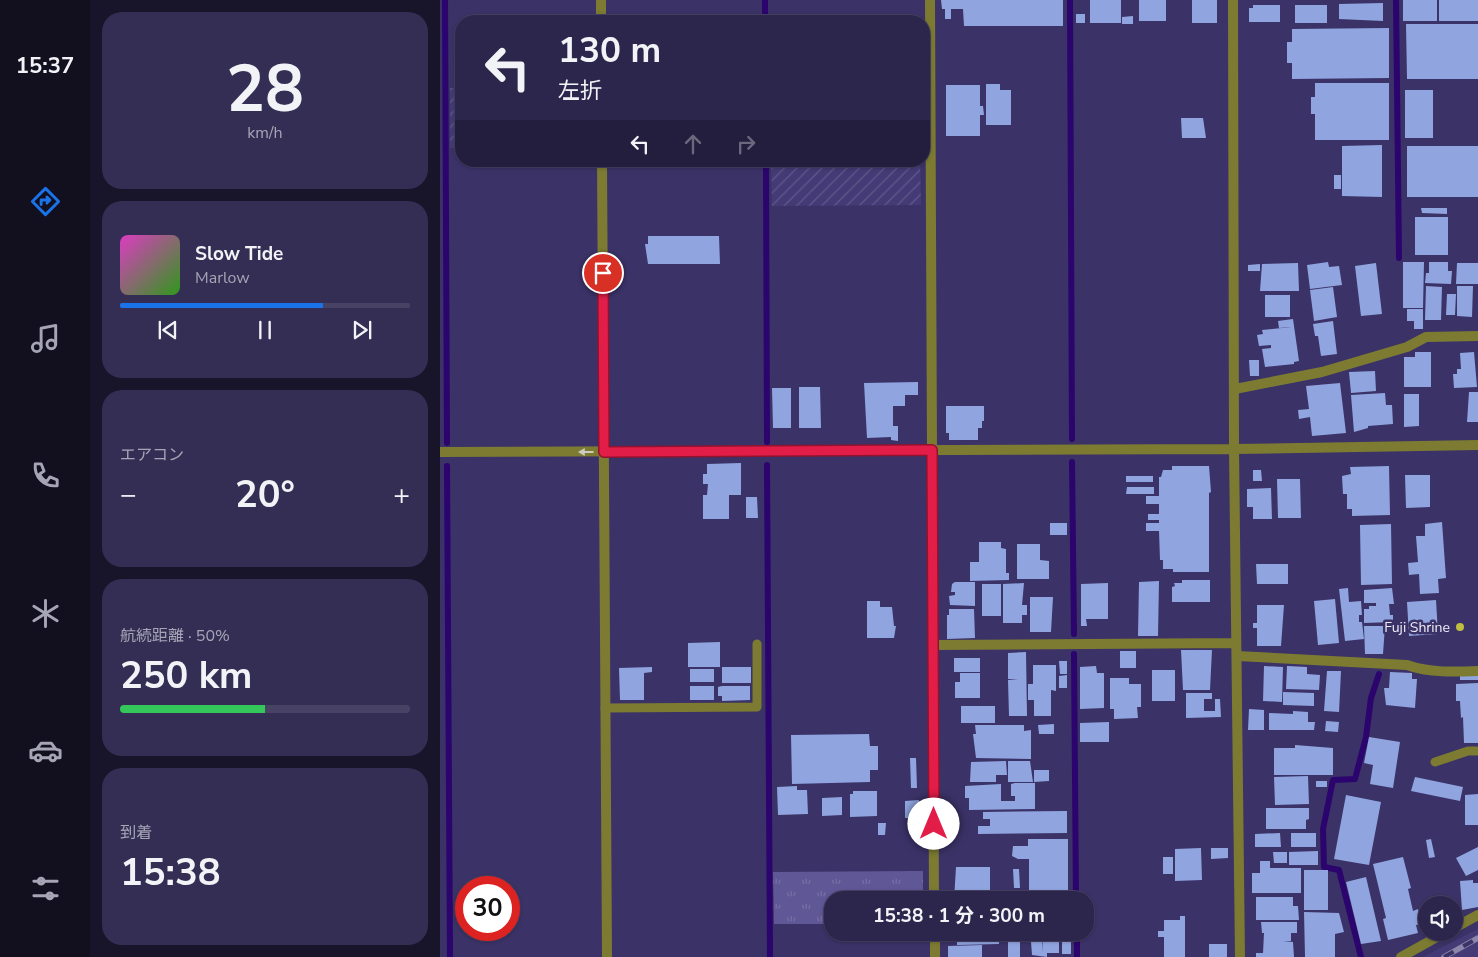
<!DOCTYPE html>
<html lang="ja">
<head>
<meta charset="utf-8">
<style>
  :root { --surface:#2c264d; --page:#342e54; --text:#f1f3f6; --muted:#a6a5b6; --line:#484365; --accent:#1a73e8 }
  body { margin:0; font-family:"Nunito Sans","Noto Sans JP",sans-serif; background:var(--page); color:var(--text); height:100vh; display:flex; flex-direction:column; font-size:19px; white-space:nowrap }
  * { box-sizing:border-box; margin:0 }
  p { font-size:16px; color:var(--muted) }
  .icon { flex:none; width:28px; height:28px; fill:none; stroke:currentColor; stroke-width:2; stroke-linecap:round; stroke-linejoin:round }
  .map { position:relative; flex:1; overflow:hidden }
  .drawer { display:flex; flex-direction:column; gap:12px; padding:12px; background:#18152a; width:350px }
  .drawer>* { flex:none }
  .banner { position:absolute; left:15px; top:15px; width:475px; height:152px; border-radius:20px; box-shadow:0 1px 4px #0004,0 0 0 1px var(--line); background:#2c264d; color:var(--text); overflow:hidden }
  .tools { position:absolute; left:978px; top:896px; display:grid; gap:10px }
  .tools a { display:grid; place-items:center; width:45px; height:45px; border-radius:50%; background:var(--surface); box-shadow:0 1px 4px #0004,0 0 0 1px var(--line); font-size:25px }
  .speed { position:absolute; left:15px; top:876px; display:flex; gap:10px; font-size:25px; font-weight:700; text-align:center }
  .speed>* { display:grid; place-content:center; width:65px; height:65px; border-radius:50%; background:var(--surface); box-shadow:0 1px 4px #0004,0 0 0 1px var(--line); line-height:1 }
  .speed .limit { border:8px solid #d22; background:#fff; color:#111 }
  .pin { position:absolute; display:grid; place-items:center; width:42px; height:42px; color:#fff; margin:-21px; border:2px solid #fff; border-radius:50%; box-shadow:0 1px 5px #0007 }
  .me { position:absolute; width:55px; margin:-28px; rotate:0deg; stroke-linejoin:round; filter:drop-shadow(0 0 4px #0008) }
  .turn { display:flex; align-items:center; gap:18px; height:105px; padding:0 20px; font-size:22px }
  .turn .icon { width:65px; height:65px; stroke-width:2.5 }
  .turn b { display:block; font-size:35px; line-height:42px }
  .lanes { display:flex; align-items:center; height:48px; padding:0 20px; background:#0003; justify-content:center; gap:25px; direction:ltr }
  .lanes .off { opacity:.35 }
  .big { font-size:38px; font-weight:700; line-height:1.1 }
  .drawer .card { flex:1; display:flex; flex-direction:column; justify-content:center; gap:8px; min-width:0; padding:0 18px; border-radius:20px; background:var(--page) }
  .drawer .dial { align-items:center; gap:0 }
  .dial b { font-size:65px; line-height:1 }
  .song { display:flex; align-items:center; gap:15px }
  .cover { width:60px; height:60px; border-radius:8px; background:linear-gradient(135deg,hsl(310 70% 55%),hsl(110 70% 35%)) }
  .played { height:5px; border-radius:2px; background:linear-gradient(90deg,var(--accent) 70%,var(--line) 70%) }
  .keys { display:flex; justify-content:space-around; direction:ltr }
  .heat { display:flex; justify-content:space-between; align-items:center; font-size:28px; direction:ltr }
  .charge { height:8px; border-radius:4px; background:linear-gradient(90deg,#34c759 50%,var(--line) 0) }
  .trip { position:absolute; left:384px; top:891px; width:270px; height:50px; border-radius:20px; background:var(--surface); box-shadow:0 1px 4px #0004,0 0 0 1px var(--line); font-weight:700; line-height:50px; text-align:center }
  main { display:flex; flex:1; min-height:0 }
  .tabs { display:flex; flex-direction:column; width:90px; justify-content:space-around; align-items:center; background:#120f1f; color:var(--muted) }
  .tabs .icon { width:35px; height:35px }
  .tabs .active { color:var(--accent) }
  .tabs b { font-size:22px; color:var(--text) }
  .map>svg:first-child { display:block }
  .built { fill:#443b76 }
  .industrial { fill:url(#industrial-furrows) }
  .grass { fill:url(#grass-tufts) }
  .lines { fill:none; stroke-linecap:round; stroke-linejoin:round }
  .stream { stroke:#2c046d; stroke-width:6 }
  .building { fill:#90a5e0 }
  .lane { stroke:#7c7b31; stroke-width:9 }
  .street { stroke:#7c7b31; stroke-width:10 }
  .rail-casing { stroke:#8c87aa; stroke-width:5.5 }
  .rail { stroke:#3b3267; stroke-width:4; stroke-dasharray:11; stroke-linecap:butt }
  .oneway { fill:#cccbbe }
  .route-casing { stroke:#92132f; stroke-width:12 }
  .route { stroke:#e11d48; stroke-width:9 }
  .poi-dot { fill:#bfbe41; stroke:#3b3267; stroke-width:2 }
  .labels { text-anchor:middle; stroke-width:5; stroke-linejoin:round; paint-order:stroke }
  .poi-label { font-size:14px; fill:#eeedfa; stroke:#3b3267; text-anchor:end }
</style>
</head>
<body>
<main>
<nav class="tabs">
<b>15:37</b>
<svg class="icon active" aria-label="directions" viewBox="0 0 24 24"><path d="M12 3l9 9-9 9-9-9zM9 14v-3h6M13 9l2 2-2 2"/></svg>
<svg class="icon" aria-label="music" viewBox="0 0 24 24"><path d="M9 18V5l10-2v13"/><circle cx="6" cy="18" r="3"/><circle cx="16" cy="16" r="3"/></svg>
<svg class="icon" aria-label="phone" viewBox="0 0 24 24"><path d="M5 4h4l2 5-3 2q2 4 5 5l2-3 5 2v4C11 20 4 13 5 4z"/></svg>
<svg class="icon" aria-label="climate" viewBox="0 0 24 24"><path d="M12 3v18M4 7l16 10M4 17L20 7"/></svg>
<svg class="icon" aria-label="car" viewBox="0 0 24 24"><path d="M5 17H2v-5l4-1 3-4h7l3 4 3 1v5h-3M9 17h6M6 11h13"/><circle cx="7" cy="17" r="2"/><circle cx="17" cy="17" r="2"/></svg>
<svg class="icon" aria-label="filters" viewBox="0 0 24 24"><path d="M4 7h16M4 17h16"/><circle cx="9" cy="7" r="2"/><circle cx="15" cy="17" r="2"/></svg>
</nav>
<section class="drawer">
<div class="card dial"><b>28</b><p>km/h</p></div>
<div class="card">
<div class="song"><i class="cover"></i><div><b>Slow Tide</b><p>Marlow</p></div></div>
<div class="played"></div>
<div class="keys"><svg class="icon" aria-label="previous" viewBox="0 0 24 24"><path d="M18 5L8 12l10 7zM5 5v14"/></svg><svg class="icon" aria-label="pause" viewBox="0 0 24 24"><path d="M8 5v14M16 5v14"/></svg><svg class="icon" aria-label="next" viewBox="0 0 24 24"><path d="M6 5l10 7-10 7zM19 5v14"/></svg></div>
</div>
<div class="card"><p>エアコン</p>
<div class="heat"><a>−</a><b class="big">20°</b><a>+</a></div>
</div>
<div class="card"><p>航続距離 · 50%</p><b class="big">250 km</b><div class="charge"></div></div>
<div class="card"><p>到着</p><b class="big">15:38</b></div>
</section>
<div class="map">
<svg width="1038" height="957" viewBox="0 0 1038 957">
  <defs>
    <pattern id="industrial-furrows" width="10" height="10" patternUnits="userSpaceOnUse" patternTransform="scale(1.25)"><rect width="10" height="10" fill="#443b76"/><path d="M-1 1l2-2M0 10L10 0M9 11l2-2" fill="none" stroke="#5f588a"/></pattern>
    <pattern id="grass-tufts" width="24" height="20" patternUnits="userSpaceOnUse" patternTransform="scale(1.25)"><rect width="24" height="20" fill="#605796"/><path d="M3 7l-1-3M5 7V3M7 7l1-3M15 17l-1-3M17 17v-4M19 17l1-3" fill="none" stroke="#776fa6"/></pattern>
  </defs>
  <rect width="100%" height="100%" fill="#3b3267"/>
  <path class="built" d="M1038,929V957H983Z"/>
  <path class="industrial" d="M10,88H21V148H10Z
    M331,161H480L481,205L332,206Z"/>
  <path class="grass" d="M483,871V900H392V924H334L333,872Z"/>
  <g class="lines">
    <path class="stream" d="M5,0L7,443
      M325,0V21
      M630,0L632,439
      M956,0L959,258
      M326,161L327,442
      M632,462L634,634
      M327,465L330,957
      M7,466L10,957
      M634,654L636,900
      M637,932V957
      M921,957L899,870L884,867L883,829L893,780L915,779L926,737L931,698L939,674"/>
  </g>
  <path class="building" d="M501,0H623V26H524L523,9H511V19H505V9H502Z
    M650,0H681V23H650Z
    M699,0H726V21H699Z
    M752,0H777V23H752Z
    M963,0H997V21H963Z
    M999,0H1038V21H999Z
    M943,3V21L899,19V4Z
    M813,5H840V22H809V8H813Z
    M855,5H887V23H855Z
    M636,14H645V23H636Z
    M693,16V24H682V17Z
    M966,24H1038V79H967Z
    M949,28V78L852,79V63H847V42H852V29Z
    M875,83H949V140H875V114H871V97H875Z
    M546,84H560V90H571V125H546Z
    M506,85H540V106H543L544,115H540V136H506Z
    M965,90H993V138H965Z
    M741,118H763L766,138H742Z
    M942,145V197L902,196V146Z
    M967,146H1038V197H967Z
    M894,175H901V189H894Z
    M981,208H1007V214L982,213Z
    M975,217H1008V255H975Z
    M208,236H279L280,264H208L205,244H208Z
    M888,262L889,267L899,266L902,285L870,289L867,265Z
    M963,262H984L983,308H963Z
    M989,262H1008V271H1012L1011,284L985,283L986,273H989Z
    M858,263L859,291H820L822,264Z
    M936,263L942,314L921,316L915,266Z
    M1017,263H1038V284H1016Z
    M820,264V271H808V265Z
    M986,286L1002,287L1001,320H985Z
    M1017,286H1033L1032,317L1017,316Z
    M893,287L897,317L874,321L870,290Z
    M1007,294H1016L1015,315H1006Z
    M825,295H850V317H825Z
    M967,309H983V329H974V321H967Z
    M853,319L859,361L854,362V364L825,367L822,349L831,348V345L819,346L817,335L823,334L822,330L851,327L839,328L838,321Z
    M893,321L897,354L881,356L878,336H875L873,324Z
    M975,352H991V387H964V357H975Z
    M1034,352L1037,387L1014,388L1013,374H1017V369H1021L1020,353Z
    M809,360H819V376H810Z
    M935,371L936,391L911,393L909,372Z
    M478,382V395H465V406H453V426H458V441L451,440V437L427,438L424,383Z
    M900,383L906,433L872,436L870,417L859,419L858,410L869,409L866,386Z
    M359,387H380L381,428H359Z
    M332,388H351V428H333Z
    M1029,392H1038V422H1027Z
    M945,393L946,405H952L953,424L928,426V428L914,432L911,395Z
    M964,394H979V426L964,427Z
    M506,406H544V421H542V428H538V440H509V433H506Z
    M301,463V495H289V519H263V495H267L268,484H263V474H267V464Z
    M732,466H769L771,492L769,493V572H733V569H723V560H720L719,531H706V523H719V520H708V514H719V504H706V496H719V477H721L723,470H732Z
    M949,466L950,515L912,516V509H907V494H903L902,476L911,474L910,467Z
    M813,470H821L822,481H813Z
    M965,475H990V507L966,508Z
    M686,476H713V482H686Z
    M837,479H860L861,518H838Z
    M687,487H714V494H686Z
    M831,488L832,519H813V507H807V489Z
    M306,497H317L318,518H306Z
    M1002,522L1006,578L998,579L999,593L980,594L979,574L969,575L968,563L978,562L976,536H985V524Z
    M610,523H627V535H610Z
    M951,524L952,584L921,585L920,525Z
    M539,542H561V548L566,549V573H569V580L530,581V562H539Z
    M577,544H600V560L609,561V579H577Z
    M816,564H848V584H817Z
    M742,580H770V602H732V587L735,586L734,583H742Z
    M719,581L718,636H698L699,582Z
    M515,582H535V606L510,605L509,596L515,595V592H511L512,584Z
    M584,583L582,605H587V615H582V623H563V584Z
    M668,583V619H646L647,626H641V584Z
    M542,584H561V616H542Z
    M908,588L909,602L921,601L922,615H919V622H922L924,639L905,641L899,589Z
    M952,588L954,604H949L950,615H953V622L924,623V609H929V606H936V603H924V590Z
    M590,597H613L611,632H590Z
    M895,599L899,643L878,645L874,601Z
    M996,600L998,634L969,636L967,602Z
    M427,601H440V607H452L454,626H456L454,638H427Z
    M817,605H844L841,646H817V628H813V623H817Z
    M509,609H534L535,638L507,639V615H509Z
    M924,626H945L943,654H925Z
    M280,642V667H248V643Z
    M741,650H772L770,690H743Z
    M680,651H696V668H680Z
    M586,652L587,716H569L568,680H578L568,679V653Z
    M514,658H540V672H514Z
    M619,661H627V674H620Z
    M593,665H616V691L611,690V716H594V700H588V684H593Z
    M656,666L657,673H664V708L640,709V667Z
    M824,666L843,667L842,702L823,701Z
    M847,666L867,667V674L880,675L879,690L846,689Z
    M212,667V672L204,673V700H180L179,668Z
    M282,667H311V683H282Z
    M250,669H274V682H250Z
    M712,670H735V701H712Z
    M887,671H901L899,712L884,711Z
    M950,672L972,673V679H977L975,708L946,705L944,688H949Z
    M520,673H540V698H515V682H520Z
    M627,675V688H619V676Z
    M1020,676H1038V680H1020Z
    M670,678H689V684H701V707H697L698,718L674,719V709H670Z
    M1038,683V743H1024L1023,717L1021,718L1020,701H1016V684Z
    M250,686H274V700H250Z
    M282,686H310V700L282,701V696H278V687Z
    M843,692L874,693V706L843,705Z
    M746,693H772V699H764V711H775V699H780L781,717L746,718Z
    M521,706H555V723H521Z
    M809,709L824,710V730H808Z
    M853,711L868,712V722H875L874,730H829V713L853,714Z
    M886,721L899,722L898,732L885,731Z
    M669,722V742H640V723Z
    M614,724V734H599L598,725Z
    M535,725H584V731L591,730V759L536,758L533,734H536Z
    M429,734L430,746H438V770H430V782L352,784L351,735Z
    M929,737L960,742L953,788L930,784L933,765L924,763Z
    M855,745L893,748V775H834V748H855Z
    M470,758H476L477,788H471Z
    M566,761L567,775H556V782H530L531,762Z
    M568,761H590L593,782H568Z
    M594,770H609V781L594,782Z
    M868,776L869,804L835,805L834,777Z
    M975,777L1023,787L1020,801L971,791Z
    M876,781H887V787H876Z
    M575,783H595V809L529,810V798H525V786L561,784V801H575V796H571V784Z
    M357,786V790H367L368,814L338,815L337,787Z
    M413,791H437V816L410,817V794H413Z
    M1038,794V825H1025V795Z
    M906,795L941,802L929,865L894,859Z
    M402,797V815L382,816V798Z
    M479,800V818H465V801Z
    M826,808H869V819L866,820V829H826Z
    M627,811V833L538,834V826H550V819H543V812Z
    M438,823H446L445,835H438Z
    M840,833L841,847H815V834Z
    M851,833H876V847H851Z
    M588,839H628V899L589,900V859H578L572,856L573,846H588Z
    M991,839L995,857L989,858L986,840Z
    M1038,847V870L1026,876L1016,858Z
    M761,848L762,880L735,881V849Z
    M771,848H788V858L771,859Z
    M878,851V865H849V852Z
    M833,852H847V863H834Z
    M723,857H733V874H723Z
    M963,857L971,888L968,889L973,911L978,909L981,924L976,925L978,933L948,940L943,919L946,918L933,864Z
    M820,861H830V868H861V893H812V873H820Z
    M516,867H550V900H514Z
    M573,869H579L580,888H574Z
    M864,870H888V910H864Z
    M926,877L941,941L921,944L906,882Z
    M1033,880V883H1038V907L1022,910L1020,881Z
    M816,897H853V906H858L859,920H816Z
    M864,912L899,913L904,932L895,934V957H865Z
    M740,916H745V957H724V937H718V931H724V920H740Z
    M821,922H857V933H851V941H843L853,942L854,957H816V953H823L824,933H822Z
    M517,932H559V944L517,945Z
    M568,932H580V957H568Z
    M583,932H602V953L603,932H619V953H607V957L592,955L591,942H583Z
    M622,932H631V954H622Z
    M769,944H787V957H769Z
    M542,945V957H508V946Z"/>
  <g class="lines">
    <path class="lane" d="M165,708L317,707V644
      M995,762L1028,751H1038"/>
    <path class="street" d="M161,0V21
      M490,0L494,900
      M793,0L794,449L800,957
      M162,161L167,957
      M795,389L882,372L967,347L986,337L1038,336
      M0,452L794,449L1038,445
      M493,645L796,643
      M797,656L967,665C989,673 1015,672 1038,671
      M1014,928L1038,915
      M495,932V957
      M961,957L1006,932"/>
    <defs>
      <path id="rail" d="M1004,957L1038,938"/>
    </defs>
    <use href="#rail" class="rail-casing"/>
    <use href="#rail" class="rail"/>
  </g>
  <defs><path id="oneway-solid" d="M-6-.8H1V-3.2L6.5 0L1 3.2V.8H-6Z" transform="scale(1.25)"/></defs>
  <use class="oneway" href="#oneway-solid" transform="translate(146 452) rotate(180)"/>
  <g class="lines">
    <defs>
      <path id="route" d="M163,273L164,452L492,450L494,824"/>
    </defs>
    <use href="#route" class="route-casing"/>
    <use href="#route" class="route"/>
  </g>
  <circle class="poi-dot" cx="1020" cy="627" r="5"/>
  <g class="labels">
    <g class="poi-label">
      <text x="1010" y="632">Fuji Shrine</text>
    </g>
  </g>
</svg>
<div class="tools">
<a><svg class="icon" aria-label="sound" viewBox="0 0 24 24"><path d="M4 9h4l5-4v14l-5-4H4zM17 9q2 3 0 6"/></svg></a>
</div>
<div class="speed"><div class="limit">30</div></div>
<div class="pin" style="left:163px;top:273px;background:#d93025"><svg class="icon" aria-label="arrive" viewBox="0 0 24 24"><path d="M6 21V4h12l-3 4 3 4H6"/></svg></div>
<svg class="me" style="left:494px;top:824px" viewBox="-20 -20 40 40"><circle r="19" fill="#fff"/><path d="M0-13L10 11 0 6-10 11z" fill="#e11d48"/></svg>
<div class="trip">15:38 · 1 分 · 300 m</div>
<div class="banner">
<div class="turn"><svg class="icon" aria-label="left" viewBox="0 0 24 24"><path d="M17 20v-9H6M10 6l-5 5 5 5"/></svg><div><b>130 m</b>左折</div></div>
<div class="lanes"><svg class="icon" aria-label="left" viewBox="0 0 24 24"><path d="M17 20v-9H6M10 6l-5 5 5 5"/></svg><svg class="icon off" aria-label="ahead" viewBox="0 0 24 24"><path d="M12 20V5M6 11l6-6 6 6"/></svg><svg class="icon off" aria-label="right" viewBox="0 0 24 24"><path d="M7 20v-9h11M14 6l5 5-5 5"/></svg></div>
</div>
</div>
</main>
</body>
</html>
